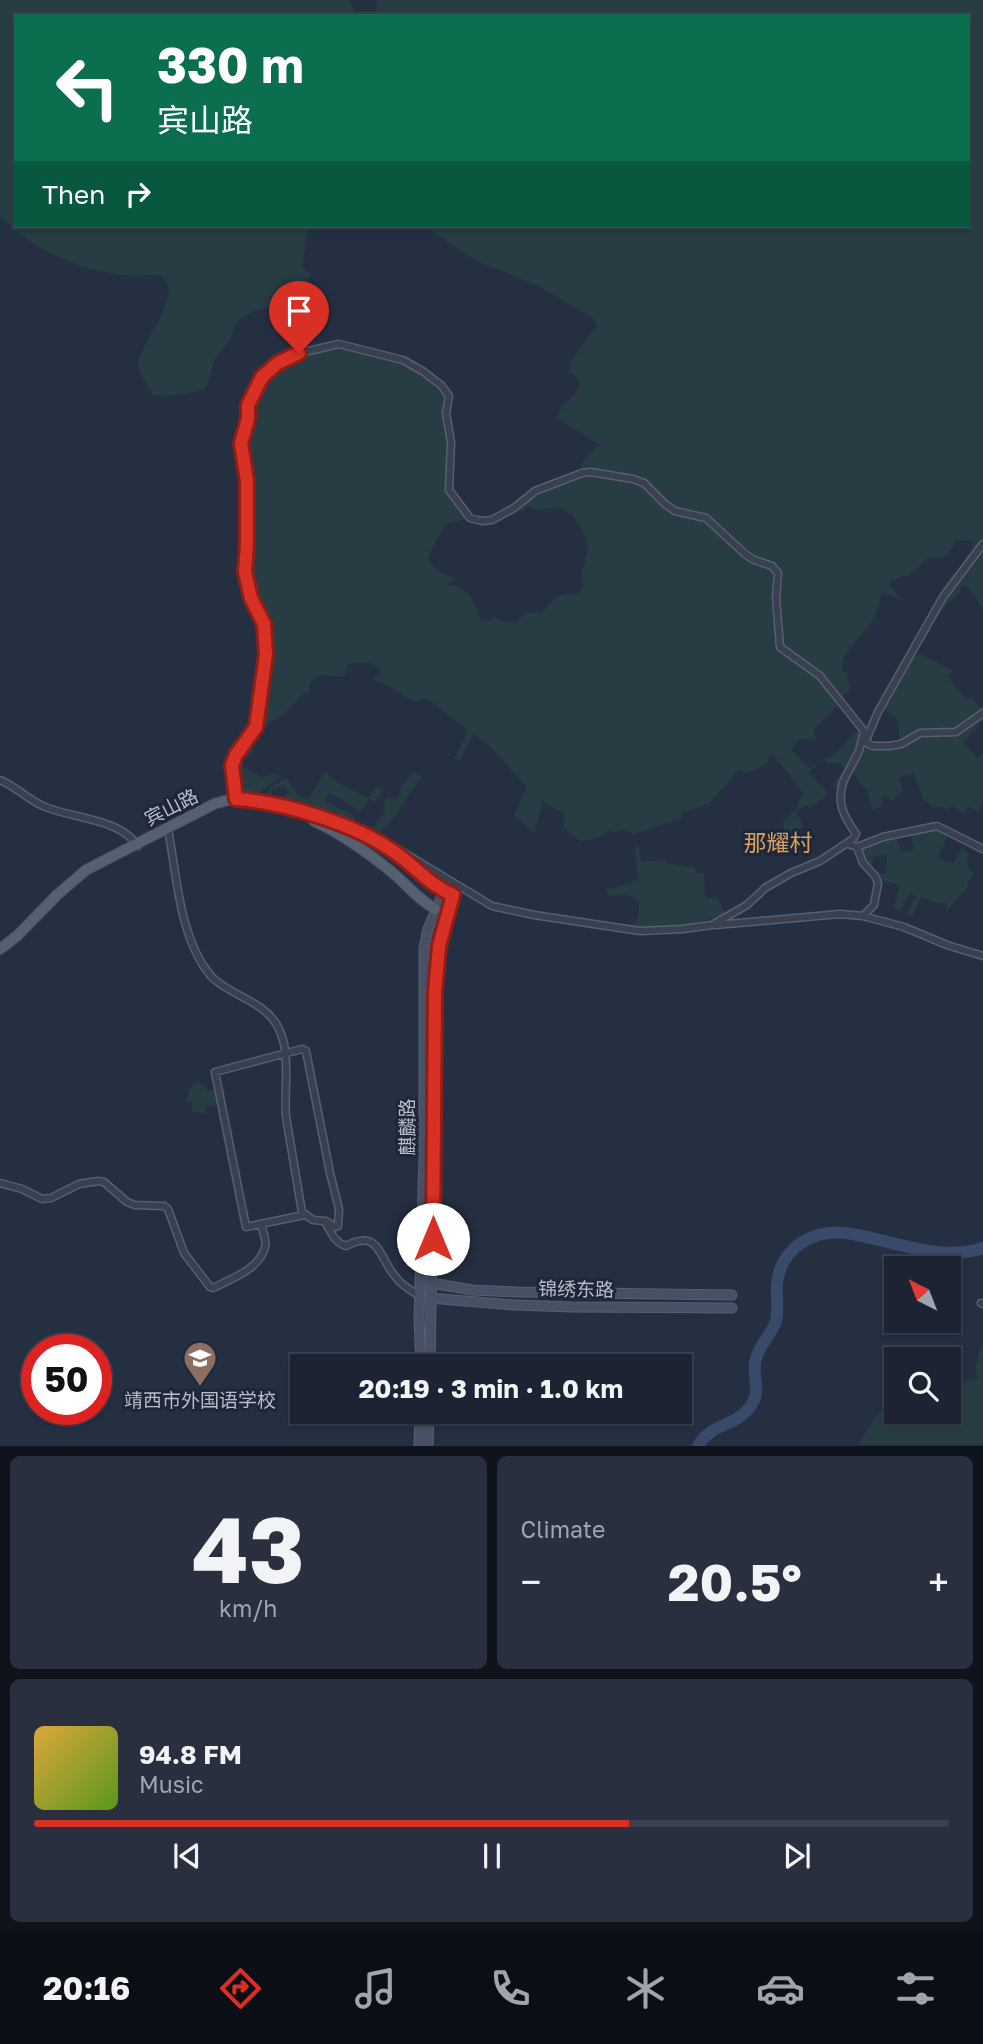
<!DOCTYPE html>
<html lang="en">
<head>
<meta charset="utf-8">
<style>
  :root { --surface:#1c2332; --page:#292f3e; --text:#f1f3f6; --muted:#a0a4ac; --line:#3a404d; --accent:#d93025 }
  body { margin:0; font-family:"Golos Text","Noto Sans SC",sans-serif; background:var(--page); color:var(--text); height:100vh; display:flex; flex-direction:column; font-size:26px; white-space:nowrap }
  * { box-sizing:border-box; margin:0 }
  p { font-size:23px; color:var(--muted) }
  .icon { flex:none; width:38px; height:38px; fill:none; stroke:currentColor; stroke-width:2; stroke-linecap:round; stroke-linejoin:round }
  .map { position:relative; height:1446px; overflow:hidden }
  .drawer { display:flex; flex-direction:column; gap:10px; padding:10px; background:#0f131c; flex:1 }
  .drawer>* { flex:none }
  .guide { position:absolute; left:14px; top:14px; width:956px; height:214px; border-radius:0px; box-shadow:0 2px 5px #0004,0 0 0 2px var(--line); background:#0b6e4f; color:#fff; overflow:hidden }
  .needle { width:46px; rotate:318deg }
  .fabs { position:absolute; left:884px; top:1256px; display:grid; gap:14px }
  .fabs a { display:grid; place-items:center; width:77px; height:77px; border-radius:0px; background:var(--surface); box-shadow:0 2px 5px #0004,0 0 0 2px var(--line); font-size:35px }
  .speed { position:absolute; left:21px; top:1334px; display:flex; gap:14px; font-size:35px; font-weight:700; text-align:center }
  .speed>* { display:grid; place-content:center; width:91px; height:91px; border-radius:50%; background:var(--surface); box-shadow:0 2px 5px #0004,0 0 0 2px var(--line); line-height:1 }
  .speed .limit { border:10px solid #d22; background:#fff; color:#111 }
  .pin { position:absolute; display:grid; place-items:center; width:60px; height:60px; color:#fff; margin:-72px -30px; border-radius:50% 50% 50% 0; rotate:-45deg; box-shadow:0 0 7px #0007 }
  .pin .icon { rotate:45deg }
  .me { position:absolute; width:77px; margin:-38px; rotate:0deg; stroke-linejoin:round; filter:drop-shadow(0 0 5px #0008) }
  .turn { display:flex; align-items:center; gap:24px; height:147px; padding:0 28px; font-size:32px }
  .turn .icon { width:91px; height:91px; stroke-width:2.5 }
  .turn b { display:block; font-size:49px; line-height:60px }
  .then { display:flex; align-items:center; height:66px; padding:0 28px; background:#0003; gap:14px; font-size:26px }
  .big { font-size:52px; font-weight:700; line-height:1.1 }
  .drawer .card { flex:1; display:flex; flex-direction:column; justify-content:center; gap:10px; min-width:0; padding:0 24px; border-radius:10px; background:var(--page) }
  .drawer .dial { align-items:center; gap:0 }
  .dial b { font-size:91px; line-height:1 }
  .song { display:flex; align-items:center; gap:21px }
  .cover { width:84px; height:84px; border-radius:10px; background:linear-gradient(135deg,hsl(40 70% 55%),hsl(90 70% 35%)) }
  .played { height:7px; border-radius:4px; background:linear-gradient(90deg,var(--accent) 65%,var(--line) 65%) }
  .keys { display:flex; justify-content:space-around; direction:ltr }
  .heat { display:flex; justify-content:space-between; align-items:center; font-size:38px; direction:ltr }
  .drawer .tiles { flex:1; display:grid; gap:10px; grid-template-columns:1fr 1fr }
  .card:last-child { grid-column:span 2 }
  .trip { position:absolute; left:290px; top:1354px; width:402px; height:70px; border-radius:0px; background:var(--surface); box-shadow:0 2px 5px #0004,0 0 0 2px var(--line); font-weight:700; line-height:70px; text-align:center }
  .tab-bar { display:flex; height:112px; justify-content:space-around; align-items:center; background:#0b0e14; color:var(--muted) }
  .tab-bar .icon { width:49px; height:49px }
  .tab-bar .on { color:var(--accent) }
  .tab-bar b { font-size:32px; color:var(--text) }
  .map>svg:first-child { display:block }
  .green { fill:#273d43 }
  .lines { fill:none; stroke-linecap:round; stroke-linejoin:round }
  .river { stroke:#38496a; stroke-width:12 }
  .street-casing { stroke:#575f6f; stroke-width:9 }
  .secondary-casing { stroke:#575f6f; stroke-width:11 }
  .primary-casing { stroke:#434a5b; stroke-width:12 }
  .street { stroke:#394151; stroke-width:6 }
  .secondary { stroke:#475065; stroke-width:9 }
  .primary { stroke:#576071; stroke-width:10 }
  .route-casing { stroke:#8d1f18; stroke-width:18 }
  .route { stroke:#d93025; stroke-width:12 }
  .labels { text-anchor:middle; stroke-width:6; stroke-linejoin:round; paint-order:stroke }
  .street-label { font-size:19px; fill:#b6bdcc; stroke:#1e2637 }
  .poi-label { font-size:19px; fill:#b6bdcc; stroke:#1e2637 }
  .quarter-label { font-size:23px; fill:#d9a063; stroke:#1e2637 }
</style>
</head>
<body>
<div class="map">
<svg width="983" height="1446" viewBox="0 0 983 1446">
  <rect width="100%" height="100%" fill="#252f42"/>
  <path class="green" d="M0,0H349L357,14L356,16H16V226H308L302,268L311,275L290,304C275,307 256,308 243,317C234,323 234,331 229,340C225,348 217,354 214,362C210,369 211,380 205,387C199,394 164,397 153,395L142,376L137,362C144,344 174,301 168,285C167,282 164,279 162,276C149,273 138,277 125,275C80,271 30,249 0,215Z
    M377,0H983V539L950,581L937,603C941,581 973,559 973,540L956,541L949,553L943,558L929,557L908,576H903L890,582L889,585L903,601L882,592C880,599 879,607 876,614C869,631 838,653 842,670L848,674L847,678L851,687L841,699L782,646L778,599L779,573L746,552L708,517L695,512L676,510L645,483L581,473C579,457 593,454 599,444L557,418C561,403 574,398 581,385L578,378L569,372L571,368L569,364L597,325L593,318L537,285L477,261L424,226H968V16H376Z
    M337,345L397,361L421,372L445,392L448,436V493L465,518C458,523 450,521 444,526L428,557C432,571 443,573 456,578L447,585C469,585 474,602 481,620L489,621L495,617L508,623H515L527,613H542C552,600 560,592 577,594L583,589L582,573L588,546L580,526L573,516L559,507L534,510L529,506L524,511H512L535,493L590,473L613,477L643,484L663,505L705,519L743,554L771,567L777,574L778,647L786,655L810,668L840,702L814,730L815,740L799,739L791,749L809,768C818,761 826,759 835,754C845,747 849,734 861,729L859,745L839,787L835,788L833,785L844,768L839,763H829L823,759L808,773L829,794L809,808L807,805L796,811L804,827L788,835L782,825V822L791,815L797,807L799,800L805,795L773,754L768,756V761C762,766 753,773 745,773L741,770L733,772L734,776L708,804L683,812L680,820C672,821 641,831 634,835C626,829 622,828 614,833L609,830C603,837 594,841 585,839L581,842L564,828L565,813L553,808L543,801L534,833L514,815L527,787L490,746L473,734L460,761L454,758L468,731L428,699H423L418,702C402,697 390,685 372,679L381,673V668C372,662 357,661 348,665L344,676C329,680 326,668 310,682L309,692L300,696L289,710L271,722L251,743L253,752L240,762L242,766L261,777L273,774L282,776L254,796H240L234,766L241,751L251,738L262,703L269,674L271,640L270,632L257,604L246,571L249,552L255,543L256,536L250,519L244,442L250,424L254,400L265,379L290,357Z
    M983,548V610L976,598L965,584L959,589L961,591L944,607L932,623L950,590Z
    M920,654L953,671L947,676L967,700L971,697L980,707L983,705V711L962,729L920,732L900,741L897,719L884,708L912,658Z
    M983,715V721L963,742L977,758L983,753V802L979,811L968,807L964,813L951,806L948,810L942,807H931L928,801L924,802L914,773L898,778L903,790L891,802L889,796L881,797L883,806L872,810L868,790C861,786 858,778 852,772L864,746L889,748L916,736L955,734Z
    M325,772L335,781L369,798L377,786L383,790L375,802L369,798L360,812L349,803L329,793L324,801L354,816L352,824L281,801L289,791L283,785L271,791L272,796H277L276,803L262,798L274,785L286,778L299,796L308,800Z
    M414,772L422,777C414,787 408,795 401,807C396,817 386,824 379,835L357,827L358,821V824L362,827L367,825L373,828L386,809L383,803L388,796L395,800L402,792L399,789Z
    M935,828L948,833L938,859L953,864L962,847L964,848V851L970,854L965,862L969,865L967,869L974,873L967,884L968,887L946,911L947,904L942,902L936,903L921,897L912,917L907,914L916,897L910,893L900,911L894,909L899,885L881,880L876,874L886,873L887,854L873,857L871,870L868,868L862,852L868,845L896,836L902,853L914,849L910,833Z
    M635,847H639L641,862L666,860V863L695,868L696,874L704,873L705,896L707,898L717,897L726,913C694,927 652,933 618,923C623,924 630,927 634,923C641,917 641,902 632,897C626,894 616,896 609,895L606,890L638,880Z
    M199,1079L200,1085H205L207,1091L217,1089L219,1104L205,1107L206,1113L192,1112V1103L186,1102L189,1090Z
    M983,1347V1445H858L876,1416L896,1398V1412H948L949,1383L977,1380L976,1366L980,1348Z"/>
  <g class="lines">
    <path class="river" d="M698,1446C711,1421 741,1428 754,1400C759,1390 753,1375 755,1363C757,1347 771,1336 776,1321C779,1309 776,1295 777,1283C782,1245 817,1227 852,1234C894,1241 941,1262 983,1248"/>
    <defs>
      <path id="street" d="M866,740L878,712L943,597L983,544
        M865,742L873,746H889L901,744L920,733L956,732L983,713
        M0,780C17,787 27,799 43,806C72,819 118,817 138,846
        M236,799L232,765L236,755L256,727L266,654L264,624L251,598L245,572L247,543V481L241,443L248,419V405L263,377L278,363L291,355L339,344L403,360L424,372L442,386L449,396L446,413L451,442L449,490L470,518L482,521L492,520L514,508L535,491L582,473L591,472L633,479L644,483L665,504L675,511L706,518L744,553L752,559L772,566L778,573L776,598L780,647L820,676L864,731L859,751L843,782
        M168,829C177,876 179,938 211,976C224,990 246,997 261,1008C297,1033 283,1080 286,1117L302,1212L313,1220L324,1221C332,1231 332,1241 346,1246C378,1229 378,1254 394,1275C401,1285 410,1290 420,1296
        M848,844L857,847L883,837L937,826L983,849
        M393,846L492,906L534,915L640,931L683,929L712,925L747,905L765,888L791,873L820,861L853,839L856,834C843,815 836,803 844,780
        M857,847L863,863L875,876L878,883L874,905L863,916
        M716,925L840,914L863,916L904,927L947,945L983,956
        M0,1183L22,1189L42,1199L51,1198L79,1184L98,1181L104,1182L127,1202L135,1205L164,1206L168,1209L184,1253L210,1287L213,1288C231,1279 260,1269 265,1247C267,1241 263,1232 261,1225
        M304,1215L246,1227L215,1072L302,1049L306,1051L330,1173L339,1209L338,1226L335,1227L326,1221
        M981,1303L983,1304"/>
      <path id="secondary" d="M426,1282L472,1290L518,1292L732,1295
        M429,1298L514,1305L573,1307L732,1308
        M421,1367L419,1318L424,1159V948L428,929L444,891
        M430,1367C431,1283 433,1200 434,1117C435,1043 428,966 453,896
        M419,1446L420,1412
        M428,1446L429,1412"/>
      <path id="primary" d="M314,821C340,833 371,855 393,873C407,885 419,900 435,909
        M0,949L17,936L57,895L86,870L214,804C221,802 227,800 235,799C275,798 359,827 393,851C414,865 429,885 453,896"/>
    </defs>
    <use href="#street" class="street-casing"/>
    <use href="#secondary" class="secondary-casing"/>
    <use href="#primary" class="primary-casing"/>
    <use href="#street" class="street"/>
    <use href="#secondary" class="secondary"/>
    <use href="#primary" class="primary"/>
  </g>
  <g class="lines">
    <defs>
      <path id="route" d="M299,353L278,363L262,377L248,405V419L241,443L247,481V543L245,572L251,598L264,624L266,654L256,727L236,755L232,765L236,799C283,802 354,824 393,851C414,865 429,885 453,895L439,946L435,992L433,1239"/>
    </defs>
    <use href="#route" class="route-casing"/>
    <use href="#route" class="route"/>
  </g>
  <defs>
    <symbol id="school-pin" viewBox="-11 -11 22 30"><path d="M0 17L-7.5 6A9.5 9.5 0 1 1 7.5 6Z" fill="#8d6e63" stroke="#1e2637"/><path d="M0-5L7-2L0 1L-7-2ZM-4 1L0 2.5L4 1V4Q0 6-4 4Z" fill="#fff"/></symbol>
  </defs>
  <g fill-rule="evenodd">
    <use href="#school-pin" x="181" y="1339" width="38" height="52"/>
  </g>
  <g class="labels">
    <g class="street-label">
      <text transform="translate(171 807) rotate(-27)" y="7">宾山路</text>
      <text transform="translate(407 1127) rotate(-90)" y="7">麒麟路</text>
      <text transform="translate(576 1289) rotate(1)" y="7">锦绣东路</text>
    </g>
    <g class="poi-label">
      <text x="200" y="1407">靖西市外国语学校</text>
    </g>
    <g class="quarter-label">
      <text x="778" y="851">那耀村</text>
    </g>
  </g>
</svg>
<div class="fabs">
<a><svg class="needle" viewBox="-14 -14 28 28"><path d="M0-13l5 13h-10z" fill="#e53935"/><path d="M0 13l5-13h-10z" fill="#a0a4ac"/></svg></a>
<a><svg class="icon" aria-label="search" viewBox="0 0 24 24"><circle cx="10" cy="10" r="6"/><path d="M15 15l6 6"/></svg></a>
</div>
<div class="speed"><div class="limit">50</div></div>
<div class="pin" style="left:299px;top:353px;background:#d93025"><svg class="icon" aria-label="arrive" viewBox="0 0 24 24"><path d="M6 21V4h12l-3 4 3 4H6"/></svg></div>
<svg class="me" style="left:433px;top:1239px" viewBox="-20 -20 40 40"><circle r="19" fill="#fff"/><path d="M0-13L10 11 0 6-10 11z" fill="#d93025"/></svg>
<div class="trip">20:19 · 3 min · 1.0 km</div>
<div class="guide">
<div class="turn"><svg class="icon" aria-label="left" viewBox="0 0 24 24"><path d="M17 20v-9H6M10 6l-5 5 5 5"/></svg><div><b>330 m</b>宾山路</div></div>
<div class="then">Then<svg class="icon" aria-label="right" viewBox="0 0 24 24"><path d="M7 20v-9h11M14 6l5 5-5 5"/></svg></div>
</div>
</div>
<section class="drawer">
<div class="tiles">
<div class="card dial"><b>43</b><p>km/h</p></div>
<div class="card"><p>Climate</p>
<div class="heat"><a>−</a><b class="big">20.5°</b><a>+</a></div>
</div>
<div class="card">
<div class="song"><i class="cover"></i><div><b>94.8 FM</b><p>Music</p></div></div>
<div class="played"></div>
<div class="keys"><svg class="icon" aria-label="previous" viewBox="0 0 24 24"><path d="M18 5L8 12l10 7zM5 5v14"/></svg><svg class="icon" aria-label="pause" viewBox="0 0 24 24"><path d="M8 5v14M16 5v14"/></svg><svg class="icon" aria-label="next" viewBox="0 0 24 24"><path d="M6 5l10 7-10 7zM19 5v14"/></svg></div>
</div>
</div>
</section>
<nav class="tab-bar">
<b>20:16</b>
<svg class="icon on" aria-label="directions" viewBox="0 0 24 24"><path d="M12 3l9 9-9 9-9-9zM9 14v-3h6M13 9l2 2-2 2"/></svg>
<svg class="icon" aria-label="music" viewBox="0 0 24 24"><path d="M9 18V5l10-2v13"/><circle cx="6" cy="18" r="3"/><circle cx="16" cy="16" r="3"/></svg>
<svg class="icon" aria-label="phone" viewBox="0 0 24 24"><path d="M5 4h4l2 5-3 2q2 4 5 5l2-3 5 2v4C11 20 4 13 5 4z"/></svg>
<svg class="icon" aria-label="climate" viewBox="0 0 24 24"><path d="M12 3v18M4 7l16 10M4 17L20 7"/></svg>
<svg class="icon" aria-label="car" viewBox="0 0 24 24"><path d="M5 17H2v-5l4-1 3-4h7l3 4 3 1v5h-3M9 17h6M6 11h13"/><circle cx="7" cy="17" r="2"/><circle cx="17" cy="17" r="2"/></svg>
<svg class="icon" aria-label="filters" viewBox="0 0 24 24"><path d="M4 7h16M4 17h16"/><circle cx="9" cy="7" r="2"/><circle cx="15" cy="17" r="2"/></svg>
</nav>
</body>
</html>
